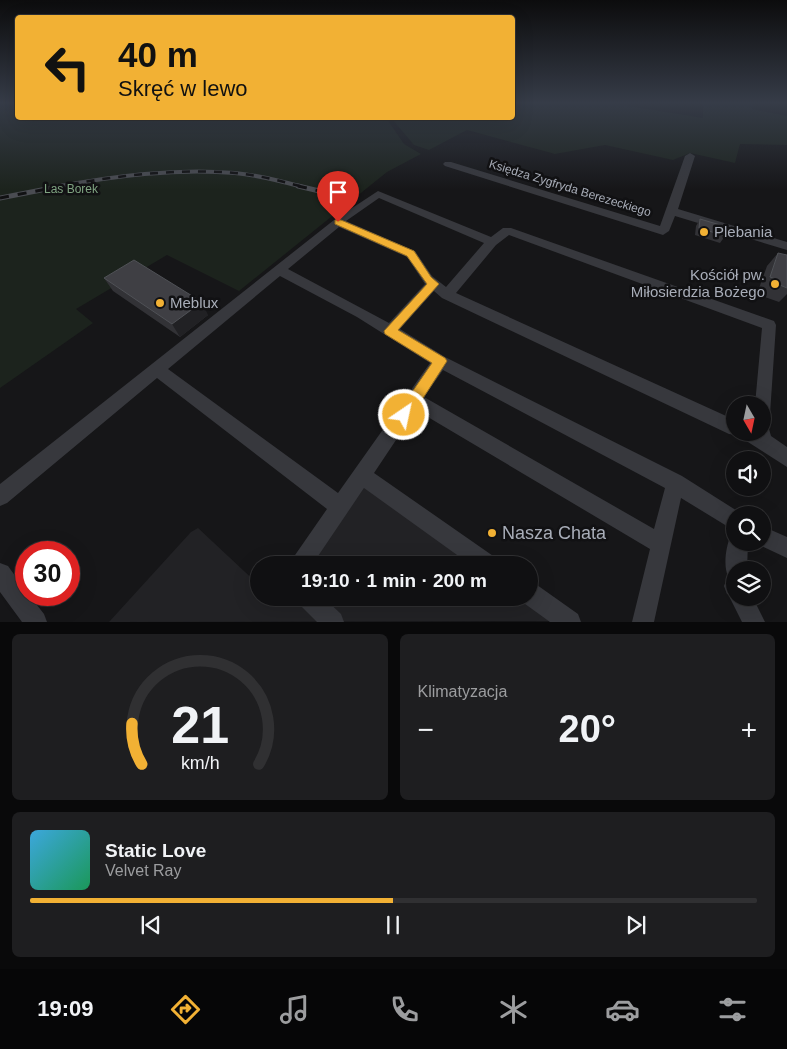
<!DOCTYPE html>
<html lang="pl">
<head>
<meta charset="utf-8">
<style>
  :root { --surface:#101012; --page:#1e1e20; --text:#f1f3f6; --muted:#9c9d9f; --line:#303032; --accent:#f2b134 }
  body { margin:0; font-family:Helvetica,sans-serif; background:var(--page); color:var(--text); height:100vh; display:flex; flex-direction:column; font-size:19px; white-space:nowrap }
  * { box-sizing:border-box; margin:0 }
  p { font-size:16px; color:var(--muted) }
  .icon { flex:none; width:28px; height:28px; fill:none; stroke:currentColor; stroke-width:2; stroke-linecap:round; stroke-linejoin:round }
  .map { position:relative; height:622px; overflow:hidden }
  .details { display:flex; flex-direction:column; gap:12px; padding:12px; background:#09090a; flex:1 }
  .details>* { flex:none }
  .hud { position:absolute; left:15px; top:15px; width:500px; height:105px; border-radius:5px; box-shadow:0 5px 20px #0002,0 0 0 1px var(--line); background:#f2b134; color:#111; overflow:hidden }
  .needle { width:32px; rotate:171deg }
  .fabs { position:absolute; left:726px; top:396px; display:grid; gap:10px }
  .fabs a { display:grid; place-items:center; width:45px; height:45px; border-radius:50%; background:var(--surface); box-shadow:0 5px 20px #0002,0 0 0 1px var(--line); font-size:25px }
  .speed { position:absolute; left:15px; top:541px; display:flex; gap:10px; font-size:25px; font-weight:700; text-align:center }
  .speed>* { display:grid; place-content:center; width:65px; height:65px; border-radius:50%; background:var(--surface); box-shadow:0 5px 20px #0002,0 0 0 1px var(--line); line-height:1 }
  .speed .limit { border:8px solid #d22; background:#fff; color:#111 }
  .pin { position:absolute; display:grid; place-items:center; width:42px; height:42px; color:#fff; margin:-51px -21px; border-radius:50% 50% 50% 0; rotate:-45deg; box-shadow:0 0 5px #0007 }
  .pin .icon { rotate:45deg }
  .me { position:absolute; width:55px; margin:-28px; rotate:34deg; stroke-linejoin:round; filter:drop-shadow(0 0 4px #0008) }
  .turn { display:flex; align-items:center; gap:18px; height:105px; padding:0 20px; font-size:22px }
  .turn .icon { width:65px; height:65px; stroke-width:2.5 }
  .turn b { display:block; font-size:35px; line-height:42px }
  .big { font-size:38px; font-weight:700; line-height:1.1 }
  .details .card { flex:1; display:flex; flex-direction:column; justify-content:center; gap:8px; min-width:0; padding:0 18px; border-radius:8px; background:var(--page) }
  .details .dial { align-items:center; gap:0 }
  .dial svg { height:130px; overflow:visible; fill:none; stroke:var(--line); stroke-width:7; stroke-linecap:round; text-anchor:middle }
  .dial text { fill:var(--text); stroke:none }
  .song { display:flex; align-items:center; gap:15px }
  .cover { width:60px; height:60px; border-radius:8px; background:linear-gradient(135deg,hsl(200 70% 55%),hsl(150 70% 35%)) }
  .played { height:5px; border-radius:2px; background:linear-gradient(90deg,var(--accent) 50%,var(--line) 50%) }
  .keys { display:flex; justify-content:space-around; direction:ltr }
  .heat { display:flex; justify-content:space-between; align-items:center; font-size:28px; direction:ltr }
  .details .tiles { flex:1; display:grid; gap:12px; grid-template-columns:1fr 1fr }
  .card:last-child { grid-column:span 2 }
  .trip { position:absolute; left:250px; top:556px; width:288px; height:50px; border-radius:25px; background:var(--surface); box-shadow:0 5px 20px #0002,0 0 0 1px var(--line); font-weight:700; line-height:50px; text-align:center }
  .menu { display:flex; height:80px; justify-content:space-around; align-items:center; background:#060607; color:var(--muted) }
  .menu .icon { width:35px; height:35px }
  .menu .selected { color:var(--accent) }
  .menu b { font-size:22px; color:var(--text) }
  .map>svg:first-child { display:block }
  .built { fill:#222225 }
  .green { fill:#1c231d }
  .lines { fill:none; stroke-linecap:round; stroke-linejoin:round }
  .minor { fill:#37383d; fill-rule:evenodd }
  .rail-far1-casing { stroke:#4a4c52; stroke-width:4 }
  .rail-casing { stroke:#4a4c52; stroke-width:5 }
  .rail-far1 { stroke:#111113; stroke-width:2.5; stroke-dasharray:8; stroke-linecap:butt }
  .rail { stroke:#111113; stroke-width:3; stroke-dasharray:9; stroke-linecap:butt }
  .wall { fill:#323236 }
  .shaded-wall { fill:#212124 }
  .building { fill:#3f3f44; stroke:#4f5156 }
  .route { fill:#f2b134; stroke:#9d7322 }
  .poi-dot { fill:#f2b134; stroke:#111113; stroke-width:2 }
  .labels { text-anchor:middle; stroke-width:5; stroke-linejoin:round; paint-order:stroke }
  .far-street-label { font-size:12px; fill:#a8adb8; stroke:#111113 }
  .far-park-label { font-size:12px; fill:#7fa381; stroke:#111113 }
  .poi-label { font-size:15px; fill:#a8adb8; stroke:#111113; text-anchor:start }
  .near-poi-label { font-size:18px; fill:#a8adb8; stroke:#111113; text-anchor:start }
</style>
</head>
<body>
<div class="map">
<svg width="787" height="622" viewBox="0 0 787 622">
  <rect width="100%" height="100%" fill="#161618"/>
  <path class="built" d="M366,485L478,565H309Z
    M198,528L259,585V598H272L280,605L286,598H524L558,621L109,622L191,532Z"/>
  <path class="green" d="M0,103H17L18,118H382L387,119L404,144L421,154L387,172L239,291L167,255L76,309L93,323L0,388Z
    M513,103H610L703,118V103H753L752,109L787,116V145L740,144L735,163L690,153L673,160L605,145L555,154L467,130L429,150L414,145L392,119L512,118Z"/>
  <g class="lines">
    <path class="minor" d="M690,153L695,156L678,209L787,242V250L675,216L669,231L663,235L445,166L443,164L445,162H451L660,226L685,156Z
      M378,191L491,237L503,228H511L774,321L776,325L769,429L771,436L787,447V467L737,435L729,434L442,298L434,291L400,329L445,357L682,476L742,514L735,515V531L681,498L654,622H632L650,549L416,410L374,473L496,558L500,565H471L364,488L312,565H289L293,558L327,509L157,378L7,503L0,506V484L334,220ZM379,198L484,243L446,287L432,276L415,251L346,221ZM339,227L407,257L425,284L389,323L288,269ZM509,235L762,328L755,405H762V432H735V420L456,293L496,245ZM280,276L357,317L430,363L338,493L168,369ZM443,370L665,488L654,529L424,397Z
      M762,526L787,537V558L755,543L762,542Z
      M735,533V542H748L747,570H735V598H753L765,622H742L730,598L731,595L727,594L724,586L728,576C723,565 726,546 731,535Z
      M0,563L8,566L26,591V595H29L44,614L47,622H22L0,592Z
      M529,582L537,585L578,614L581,622H550L521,601L520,598H529Z
      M298,598H324L341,614L344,622H317L301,606Z"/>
    <defs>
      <path id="rail-far1" d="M55,187C114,176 175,168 235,173C258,175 281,181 303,187"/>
      <path id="rail" d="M298,186L328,193
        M0,198L62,186"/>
    </defs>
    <use href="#rail-far1" class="rail-far1-casing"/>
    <use href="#rail" class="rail-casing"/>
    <use href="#rail-far1" class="rail-far1"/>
    <use href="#rail" class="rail"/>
  </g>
  <path class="wall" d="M700,219L725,236L720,243L695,235L696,226Z
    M778,253L787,288V294L779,302L762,296L763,292L758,291L767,266Z
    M104,278L208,315L180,337L113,291Z"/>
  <path class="shaded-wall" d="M202,302L208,315L180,337L172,324Z"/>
  <path class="building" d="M700,219L727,227L725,236L699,228Z
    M778,253L787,255V288L775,283V279L770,277Z
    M134,260L202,302L172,324L104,278Z"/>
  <linearGradient id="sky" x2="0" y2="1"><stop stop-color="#0c0c0d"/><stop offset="0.54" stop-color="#363c48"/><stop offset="1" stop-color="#363c48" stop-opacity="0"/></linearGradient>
  <rect width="787" height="190" fill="url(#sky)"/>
  <path class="route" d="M335,220H341L414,251L431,277L439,284L398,330L445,358L447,361L409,420L404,422L399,420L397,415L399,411L432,363L385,334L384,331L427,284L407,256L335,224Z"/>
  <g class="poi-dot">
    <circle cx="704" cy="232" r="5"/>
    <circle cx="775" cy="284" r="5"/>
    <circle cx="160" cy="303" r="5"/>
    <circle cx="492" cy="533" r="5"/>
  </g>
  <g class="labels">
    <g class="far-street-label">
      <text transform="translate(570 188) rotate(17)" y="4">Księdza Zygfryda Berezeckiego</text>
    </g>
    <g class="far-park-label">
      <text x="71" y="193">Las Borek</text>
    </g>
    <g class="poi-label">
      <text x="714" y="237">Plebania</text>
      <text x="765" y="280" text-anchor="end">Kościół pw.<tspan x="765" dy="17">Miłosierdzia Bożego</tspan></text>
      <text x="170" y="308">Meblux</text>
    </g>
    <g class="near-poi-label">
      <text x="502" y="539">Nasza Chata</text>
    </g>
  </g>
</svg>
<div class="fabs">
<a><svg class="needle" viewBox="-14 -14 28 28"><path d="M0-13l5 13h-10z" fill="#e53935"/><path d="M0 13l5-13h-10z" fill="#9c9d9f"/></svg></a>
<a><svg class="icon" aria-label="sound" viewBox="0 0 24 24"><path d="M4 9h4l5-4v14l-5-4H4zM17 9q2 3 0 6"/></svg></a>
<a><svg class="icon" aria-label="search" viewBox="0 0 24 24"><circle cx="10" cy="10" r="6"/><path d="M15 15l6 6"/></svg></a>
<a><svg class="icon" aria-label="layers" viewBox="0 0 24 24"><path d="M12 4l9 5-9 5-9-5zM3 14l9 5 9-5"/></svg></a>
</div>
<div class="speed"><div class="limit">30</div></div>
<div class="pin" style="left:338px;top:222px;background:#d93025"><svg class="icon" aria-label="arrive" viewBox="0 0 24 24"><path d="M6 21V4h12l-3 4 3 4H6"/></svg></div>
<svg class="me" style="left:404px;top:415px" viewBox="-20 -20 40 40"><circle r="17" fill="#f2b134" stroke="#fff" stroke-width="3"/><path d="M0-11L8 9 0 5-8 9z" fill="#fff"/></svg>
<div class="trip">19:10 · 1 min · 200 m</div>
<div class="hud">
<div class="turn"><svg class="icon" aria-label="left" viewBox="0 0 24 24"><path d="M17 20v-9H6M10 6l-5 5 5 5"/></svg><div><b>40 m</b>Skręć w lewo</div></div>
</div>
</div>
<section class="details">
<div class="tiles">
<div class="card dial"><svg viewBox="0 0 100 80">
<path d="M14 69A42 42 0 1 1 86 69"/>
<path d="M14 69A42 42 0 0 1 8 44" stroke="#f2b134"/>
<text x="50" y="56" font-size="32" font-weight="700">21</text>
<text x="50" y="72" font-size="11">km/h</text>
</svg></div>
<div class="card"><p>Klimatyzacja</p>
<div class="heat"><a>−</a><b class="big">20°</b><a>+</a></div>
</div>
<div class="card">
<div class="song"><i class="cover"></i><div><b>Static Love</b><p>Velvet Ray</p></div></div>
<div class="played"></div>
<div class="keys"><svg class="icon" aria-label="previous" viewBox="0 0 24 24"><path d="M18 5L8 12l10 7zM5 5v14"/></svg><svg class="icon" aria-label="pause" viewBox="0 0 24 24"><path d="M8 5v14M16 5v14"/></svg><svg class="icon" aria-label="next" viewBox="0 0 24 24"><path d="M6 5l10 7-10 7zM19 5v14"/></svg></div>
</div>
</div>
</section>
<nav class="menu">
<b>19:09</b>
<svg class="icon selected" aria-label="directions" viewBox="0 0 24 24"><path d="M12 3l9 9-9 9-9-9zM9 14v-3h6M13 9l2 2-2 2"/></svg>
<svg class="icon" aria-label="music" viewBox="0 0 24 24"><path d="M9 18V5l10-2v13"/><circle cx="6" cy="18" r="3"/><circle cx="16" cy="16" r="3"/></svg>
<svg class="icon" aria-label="phone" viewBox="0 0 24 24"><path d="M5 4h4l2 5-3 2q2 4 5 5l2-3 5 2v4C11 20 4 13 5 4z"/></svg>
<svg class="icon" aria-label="climate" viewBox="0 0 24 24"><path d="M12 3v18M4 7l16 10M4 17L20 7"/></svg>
<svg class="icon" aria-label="car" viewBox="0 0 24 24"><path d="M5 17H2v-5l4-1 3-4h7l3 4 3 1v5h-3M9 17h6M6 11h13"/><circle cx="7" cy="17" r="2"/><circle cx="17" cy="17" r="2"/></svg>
<svg class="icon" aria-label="filters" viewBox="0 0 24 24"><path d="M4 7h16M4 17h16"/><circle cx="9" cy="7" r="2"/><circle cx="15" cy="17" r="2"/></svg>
</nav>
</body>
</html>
